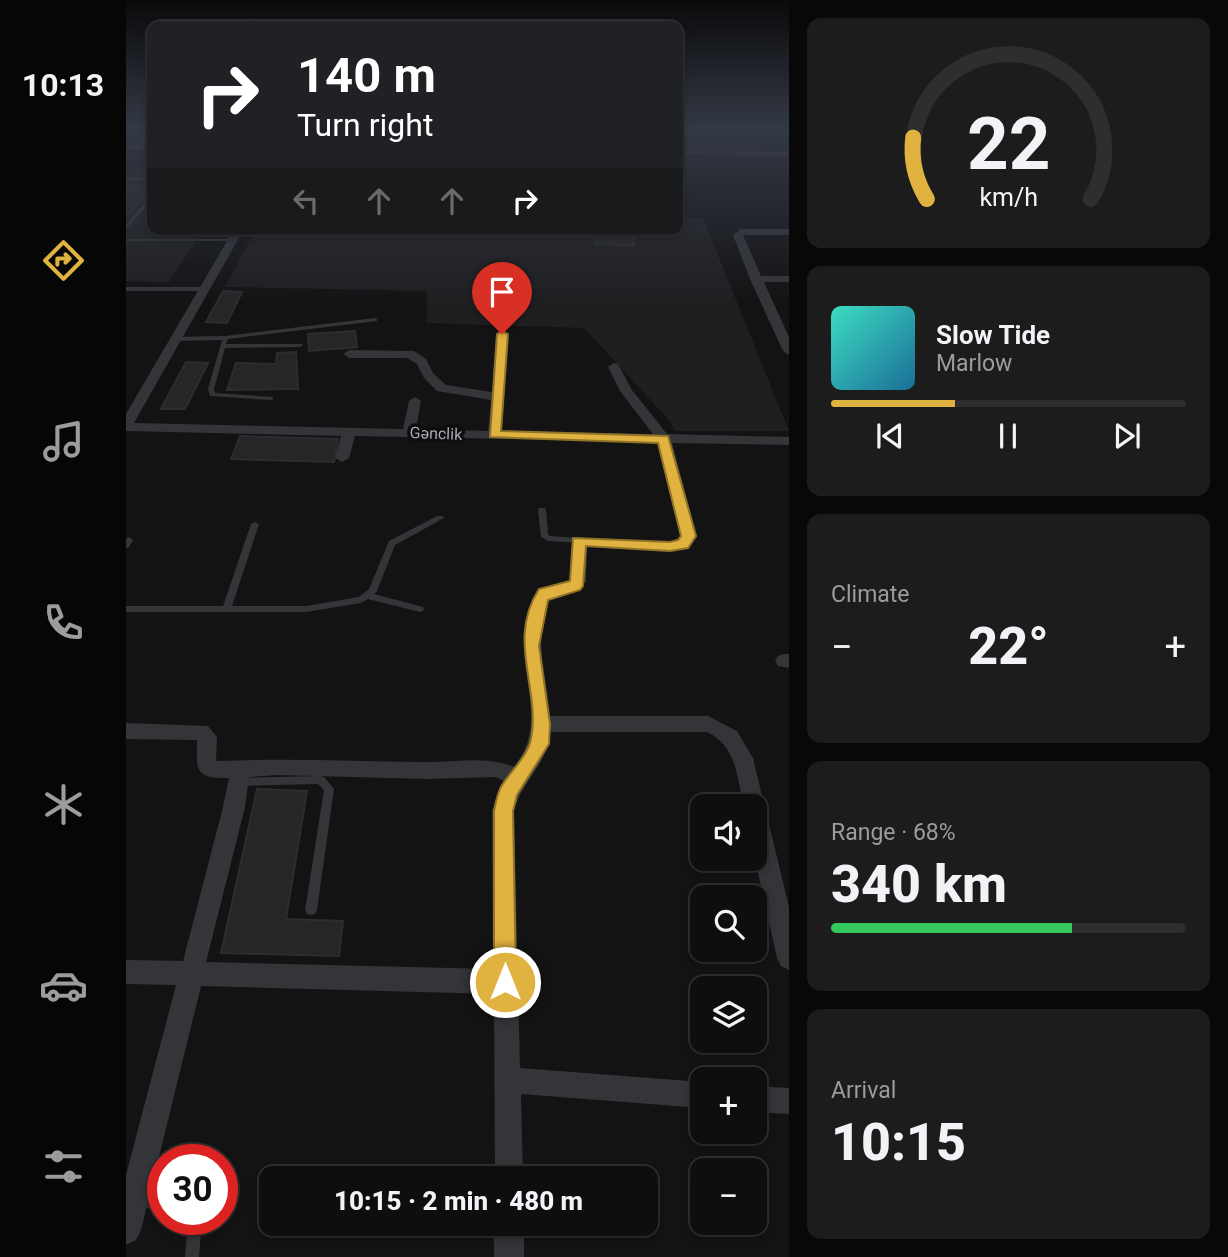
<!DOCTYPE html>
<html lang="en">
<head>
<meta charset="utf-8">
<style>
  :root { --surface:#0e0e0f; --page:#1c1c1d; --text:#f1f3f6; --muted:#9b9c9e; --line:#2e2e2f; --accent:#e0b23f }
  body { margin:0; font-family:Roboto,sans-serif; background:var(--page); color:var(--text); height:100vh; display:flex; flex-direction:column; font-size:26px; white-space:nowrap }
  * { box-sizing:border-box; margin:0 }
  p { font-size:23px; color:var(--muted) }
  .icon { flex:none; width:38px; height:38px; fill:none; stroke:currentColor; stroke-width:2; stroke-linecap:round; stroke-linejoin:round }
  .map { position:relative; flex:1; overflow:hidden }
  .details { display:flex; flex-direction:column; gap:18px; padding:18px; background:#080808; width:439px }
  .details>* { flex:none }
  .banner { position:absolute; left:21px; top:21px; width:536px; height:214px; border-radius:14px; box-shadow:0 4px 10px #0003,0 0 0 2px var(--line); background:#202124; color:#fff; overflow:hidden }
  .buttons { position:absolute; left:564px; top:794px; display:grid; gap:14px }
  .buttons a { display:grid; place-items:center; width:77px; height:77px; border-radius:14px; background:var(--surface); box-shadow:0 4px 10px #0003,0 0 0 2px var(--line); font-size:35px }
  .speed { position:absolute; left:21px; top:1144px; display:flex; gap:14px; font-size:35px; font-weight:700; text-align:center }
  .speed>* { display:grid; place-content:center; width:91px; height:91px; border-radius:50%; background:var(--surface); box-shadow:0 4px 10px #0003,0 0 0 2px var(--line); line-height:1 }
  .speed .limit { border:10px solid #d22; background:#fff; color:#111 }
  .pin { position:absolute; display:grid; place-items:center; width:60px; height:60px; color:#fff; margin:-72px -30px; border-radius:50% 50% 50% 0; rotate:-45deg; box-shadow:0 0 7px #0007 }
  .pin .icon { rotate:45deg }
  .me { position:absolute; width:77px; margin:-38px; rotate:0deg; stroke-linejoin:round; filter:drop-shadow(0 0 5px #0008) }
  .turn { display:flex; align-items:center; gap:24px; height:147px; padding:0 35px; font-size:32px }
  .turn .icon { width:91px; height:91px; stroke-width:2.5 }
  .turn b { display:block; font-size:49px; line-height:60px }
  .lanes { display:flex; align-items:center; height:66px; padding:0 35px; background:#0003; justify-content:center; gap:35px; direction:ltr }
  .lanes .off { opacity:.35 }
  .big { font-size:52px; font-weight:800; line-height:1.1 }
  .details .tile { flex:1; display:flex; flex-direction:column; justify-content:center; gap:10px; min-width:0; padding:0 24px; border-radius:14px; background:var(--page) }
  .details .dial { align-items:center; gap:0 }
  .dial svg { height:182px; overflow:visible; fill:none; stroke:var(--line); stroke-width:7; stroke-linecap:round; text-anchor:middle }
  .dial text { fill:var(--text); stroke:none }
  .song { display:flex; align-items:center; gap:21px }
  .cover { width:84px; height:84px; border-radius:10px; background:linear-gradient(135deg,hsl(170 70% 55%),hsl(200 70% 35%)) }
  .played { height:7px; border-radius:4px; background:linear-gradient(90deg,var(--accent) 35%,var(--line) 35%) }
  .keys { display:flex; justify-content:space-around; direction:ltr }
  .heat { display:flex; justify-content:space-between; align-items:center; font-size:38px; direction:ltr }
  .charge { height:10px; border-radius:5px; background:linear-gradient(90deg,#34c759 68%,var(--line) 0) }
  .trip { position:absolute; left:133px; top:1166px; width:399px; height:70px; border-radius:14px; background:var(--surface); box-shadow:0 4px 10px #0003,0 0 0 2px var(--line); font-weight:800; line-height:70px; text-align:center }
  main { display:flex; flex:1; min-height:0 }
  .dock { display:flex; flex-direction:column; width:126px; justify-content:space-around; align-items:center; background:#060606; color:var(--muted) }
  .dock .icon { width:49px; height:49px }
  .dock .on { color:var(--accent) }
  .dock b { font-size:32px; color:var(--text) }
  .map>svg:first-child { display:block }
  .built { fill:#1f1f21 }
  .building { fill:#262628; stroke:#2d2d30; stroke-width:2 }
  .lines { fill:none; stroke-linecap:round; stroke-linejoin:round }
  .service { fill:#343539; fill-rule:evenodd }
  .minor { fill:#343539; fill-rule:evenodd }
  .route { fill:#e0b23f; stroke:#927429; stroke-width:2 }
  .labels { text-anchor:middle; stroke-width:7; stroke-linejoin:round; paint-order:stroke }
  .far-street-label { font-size:16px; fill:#a6a9b3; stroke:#0e0e0f }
</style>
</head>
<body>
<main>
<nav class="dock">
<b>10:13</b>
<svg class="icon on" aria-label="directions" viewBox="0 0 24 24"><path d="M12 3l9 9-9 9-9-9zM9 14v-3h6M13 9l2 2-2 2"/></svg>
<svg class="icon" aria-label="music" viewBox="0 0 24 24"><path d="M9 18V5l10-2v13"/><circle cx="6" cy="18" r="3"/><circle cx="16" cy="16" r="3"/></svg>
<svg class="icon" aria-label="phone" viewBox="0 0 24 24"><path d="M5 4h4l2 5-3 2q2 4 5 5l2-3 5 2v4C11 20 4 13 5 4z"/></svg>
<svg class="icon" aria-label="climate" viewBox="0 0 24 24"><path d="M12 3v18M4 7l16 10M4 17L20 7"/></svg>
<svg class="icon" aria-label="car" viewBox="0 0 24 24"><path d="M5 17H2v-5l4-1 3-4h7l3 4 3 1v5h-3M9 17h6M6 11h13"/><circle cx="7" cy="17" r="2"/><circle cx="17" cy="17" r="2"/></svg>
<svg class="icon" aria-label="filters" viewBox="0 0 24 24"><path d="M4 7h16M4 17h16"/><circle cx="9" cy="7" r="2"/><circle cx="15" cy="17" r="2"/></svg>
</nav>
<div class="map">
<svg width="663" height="1257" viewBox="0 0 663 1257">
  <rect width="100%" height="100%" fill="#131314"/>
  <path class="built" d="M551,128H663V134L551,133Z
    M0,168H26V229H77L43,282L0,281Z
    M551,217L577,218L663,431H549L544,421L458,328L301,323V291L99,287L130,229H551Z"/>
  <path class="building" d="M0,186L26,187L0,218Z
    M466,229H505L508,245L469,244Z
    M97,291L116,292L101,323L80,322Z
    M229,331L231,347L183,351L182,334Z
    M170,352L172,389L101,390L110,363L150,364L151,353Z
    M60,362L82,363L59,409H35Z
    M114,436L212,439L208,462L105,459Z
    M131,789L181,791L160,919L217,921L213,956L95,953Z"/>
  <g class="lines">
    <path class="service" d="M25,129H26V132L14,148H12Z
      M0,178H26V180H0Z
      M24,196H26V200L0,229V225Z
      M551,208L553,209L555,216H551Z
      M0,239H107L109,240L107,241H0Z
      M0,287H79L82,289L79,291H0Z
      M249,318L251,319V321L102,339L100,344H176L177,345L174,347L99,348L88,389L89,393L147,397V399L145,400L84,396L82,389L96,340L49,341L46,339L49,337L99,336Z
      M413,508H419L420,510L422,534L424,536L453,538L457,541L456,543L422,541L415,537L412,510Z
      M311,516H317L318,518L269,545L251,591L248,594L297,607L298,609L297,611L294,612L242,599L235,603L180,612H0V606H97L125,524L129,522L133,524L106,606H180L233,597L243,589L263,541Z
      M3,537L7,540L3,547L0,548V539Z
      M194,776L198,777L208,789L191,910L189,914L185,915L181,914L179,910L198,790L192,784L112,786L108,785L107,782L108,779L112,778Z
      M13,1193L37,1197V1211L8,1205L6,1200L8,1195Z
      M62,1220H76L73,1257H59Z"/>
    <path class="minor" d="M0,145H26V149H0Z
      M551,150L663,152V156L551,154Z
      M108,229H118L8,423L277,429L283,401L289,397L295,401L290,429L362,431L365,400L311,391L298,378L291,364L281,358H223L217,354L223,350L288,351L300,359L307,373L320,385L366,392L370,334L376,331L382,334L376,431L527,434L494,391L482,367L488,363L492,364L506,390L541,434L663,437V445L546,443L571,536L563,548L545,552L461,547L460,582L446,593L424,598C406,637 421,676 424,716H582L611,731L627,758L663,907V970L655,966L651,958L628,855V807H618C611,778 611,746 581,732H424C423,763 395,782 388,811L394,1068L576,1082V1108L395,1094L397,1178H369L368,994L75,986L15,1230L10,1240L0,1245V1175L50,985L0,984V960L57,961L97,807L103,778C67,779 71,769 71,740L0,739V723L82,726L91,737L90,761C159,758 228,761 297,762C327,763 360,755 388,767C431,714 374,654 412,589L436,584L444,579L447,537L545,542L555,536L532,442L229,436L223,458L216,462L209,458L215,436L0,431V414ZM151,775L301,779L370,777L378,781L366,811L367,969L80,962L119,807L123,777Z
      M663,229V235H617L635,276H663V282H638L663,337V355L657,351L624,279L607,235L615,229Z
      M658,654H663V668L652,666L649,661L652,656Z
      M628,1086L663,1088V1114L628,1112Z
      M368,1223H398V1257H368Z"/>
  </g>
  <linearGradient id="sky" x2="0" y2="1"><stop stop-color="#0a0a0b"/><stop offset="0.42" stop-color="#333945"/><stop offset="1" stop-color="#333945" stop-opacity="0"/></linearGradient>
  <rect width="663" height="304" fill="url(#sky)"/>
  <path class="route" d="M376,331L382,334L375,431L542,436L570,536L562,548L544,551L460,546L457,586L454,590L422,600L413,646L424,724L423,744L391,795L387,811L390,982L387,990L379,994L371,990L368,982V811C370,802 371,793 376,785C385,771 402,755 405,739C415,689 380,640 413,589L444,581L447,538L544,542L552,540L555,536L532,443L364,437L371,334Z"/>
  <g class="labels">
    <g class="far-street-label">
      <text transform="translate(310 433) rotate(2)" y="6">Gənclik</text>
    </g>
  </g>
</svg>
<div class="buttons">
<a><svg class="icon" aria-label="sound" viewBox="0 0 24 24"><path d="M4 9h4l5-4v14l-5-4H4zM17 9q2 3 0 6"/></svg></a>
<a><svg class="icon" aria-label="search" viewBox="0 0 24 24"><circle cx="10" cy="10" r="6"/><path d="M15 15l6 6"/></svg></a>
<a><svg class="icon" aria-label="layers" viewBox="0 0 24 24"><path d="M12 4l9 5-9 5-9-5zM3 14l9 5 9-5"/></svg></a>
<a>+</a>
<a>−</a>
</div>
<div class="speed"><div class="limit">30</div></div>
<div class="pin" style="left:376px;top:334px;background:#d93025"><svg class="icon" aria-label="arrive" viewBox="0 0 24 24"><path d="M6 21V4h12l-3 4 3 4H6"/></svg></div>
<svg class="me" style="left:379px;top:982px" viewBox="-20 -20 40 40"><circle r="17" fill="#e0b23f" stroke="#fff" stroke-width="3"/><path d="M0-11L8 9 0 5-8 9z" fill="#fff"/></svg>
<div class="trip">10:15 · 2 min · 480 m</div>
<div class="banner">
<div class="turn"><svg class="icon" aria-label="right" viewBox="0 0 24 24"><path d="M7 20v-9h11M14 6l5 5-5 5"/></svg><div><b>140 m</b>Turn right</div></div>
<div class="lanes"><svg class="icon off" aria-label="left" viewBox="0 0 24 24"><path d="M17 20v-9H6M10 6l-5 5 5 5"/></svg><svg class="icon off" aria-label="ahead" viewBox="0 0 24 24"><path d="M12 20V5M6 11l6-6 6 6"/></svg><svg class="icon off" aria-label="ahead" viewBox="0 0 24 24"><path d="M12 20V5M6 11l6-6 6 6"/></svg><svg class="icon" aria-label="right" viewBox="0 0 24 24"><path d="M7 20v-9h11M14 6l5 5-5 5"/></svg></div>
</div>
</div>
<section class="details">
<div class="tile dial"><svg viewBox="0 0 100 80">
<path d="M14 69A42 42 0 1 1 86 69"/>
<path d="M14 69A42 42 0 0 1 8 42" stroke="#e0b23f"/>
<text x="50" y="56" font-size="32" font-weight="700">22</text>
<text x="50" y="72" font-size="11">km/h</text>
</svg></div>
<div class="tile">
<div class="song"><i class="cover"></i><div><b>Slow Tide</b><p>Marlow</p></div></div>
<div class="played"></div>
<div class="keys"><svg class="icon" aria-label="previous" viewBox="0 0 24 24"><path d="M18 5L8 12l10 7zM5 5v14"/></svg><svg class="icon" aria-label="pause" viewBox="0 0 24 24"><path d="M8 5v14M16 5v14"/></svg><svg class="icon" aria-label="next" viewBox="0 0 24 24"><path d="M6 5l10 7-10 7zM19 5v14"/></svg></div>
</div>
<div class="tile"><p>Climate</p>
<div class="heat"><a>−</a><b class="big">22°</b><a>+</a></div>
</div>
<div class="tile"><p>Range · 68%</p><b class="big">340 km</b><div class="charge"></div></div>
<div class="tile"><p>Arrival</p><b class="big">10:15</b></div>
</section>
</main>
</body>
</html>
